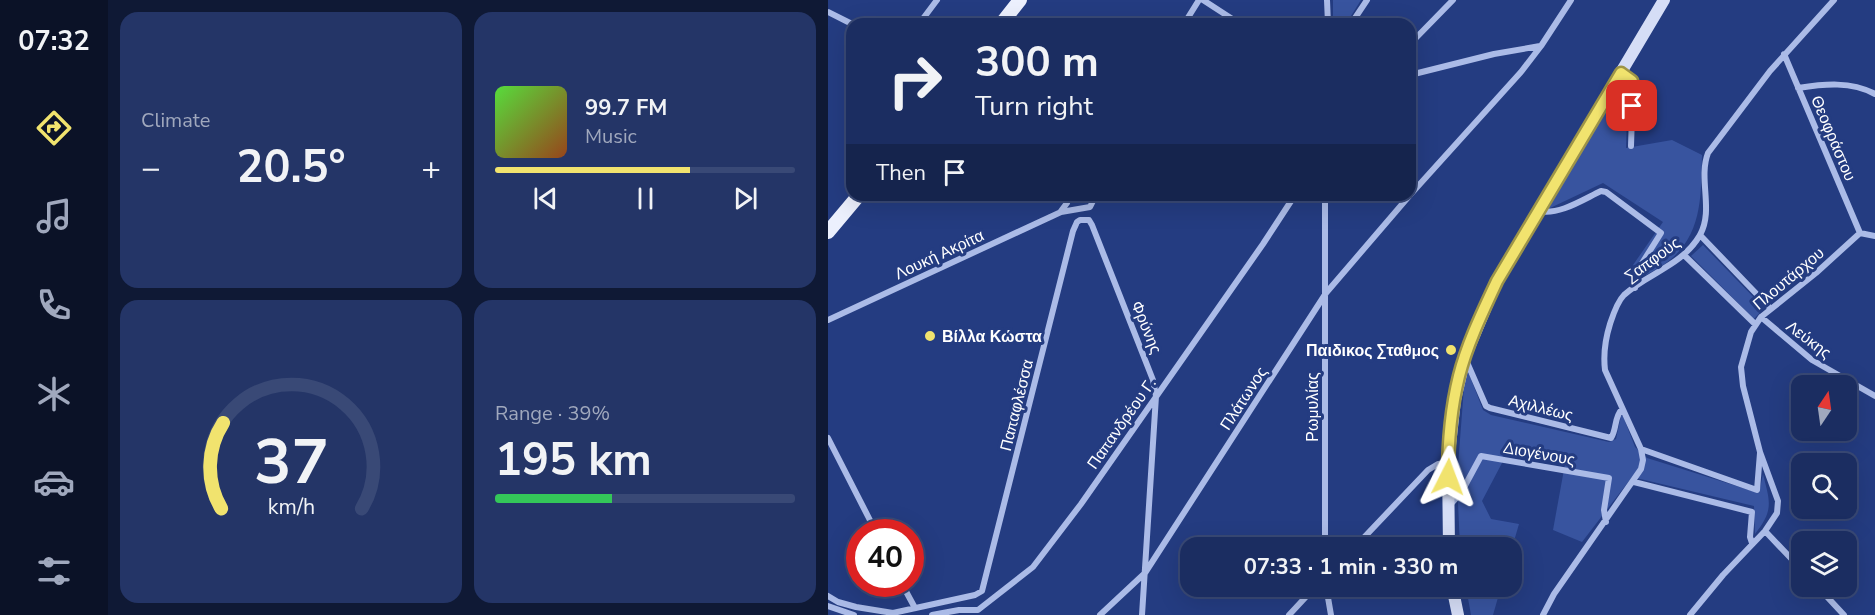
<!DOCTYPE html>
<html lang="en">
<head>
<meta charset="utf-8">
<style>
  :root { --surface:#1b2d61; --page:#243567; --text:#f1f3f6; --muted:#a0a8bd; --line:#394976; --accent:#f1e36e }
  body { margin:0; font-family:"Nunito Sans",sans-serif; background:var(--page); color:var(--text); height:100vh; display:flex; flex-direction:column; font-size:22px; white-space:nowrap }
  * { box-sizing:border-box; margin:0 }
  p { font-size:20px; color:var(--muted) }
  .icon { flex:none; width:33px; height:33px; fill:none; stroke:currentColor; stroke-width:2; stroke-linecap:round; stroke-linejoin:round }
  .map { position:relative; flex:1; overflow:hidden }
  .details { display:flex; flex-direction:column; gap:12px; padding:12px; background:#0f1935; width:720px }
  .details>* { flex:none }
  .guide { position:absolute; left:18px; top:18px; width:570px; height:183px; border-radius:18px; box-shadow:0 6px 24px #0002,0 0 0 2px var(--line); background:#1b2d61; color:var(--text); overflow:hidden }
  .needle { width:39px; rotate:13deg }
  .fabs { position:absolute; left:963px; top:375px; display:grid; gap:12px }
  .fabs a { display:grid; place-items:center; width:66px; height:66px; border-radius:12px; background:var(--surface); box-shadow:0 6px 24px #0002,0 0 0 2px var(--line); font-size:30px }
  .speed { position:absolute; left:18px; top:519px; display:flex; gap:12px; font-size:30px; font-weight:700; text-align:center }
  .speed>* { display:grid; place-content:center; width:78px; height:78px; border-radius:50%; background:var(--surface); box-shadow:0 6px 24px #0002,0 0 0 2px var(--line); line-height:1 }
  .speed .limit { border:9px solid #d22; background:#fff; color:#111 }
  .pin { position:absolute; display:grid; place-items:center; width:51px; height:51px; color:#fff; margin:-26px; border-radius:12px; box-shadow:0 3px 9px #0006 }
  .me { position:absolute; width:66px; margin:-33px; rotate:3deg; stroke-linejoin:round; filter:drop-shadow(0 0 4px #0008) }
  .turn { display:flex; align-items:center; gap:21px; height:126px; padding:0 30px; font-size:27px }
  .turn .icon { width:78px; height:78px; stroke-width:2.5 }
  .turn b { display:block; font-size:42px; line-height:51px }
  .then { display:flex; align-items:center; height:57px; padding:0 30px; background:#0003; gap:12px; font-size:22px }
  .big { font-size:45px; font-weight:700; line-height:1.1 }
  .details .widget { flex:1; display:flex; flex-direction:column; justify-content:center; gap:9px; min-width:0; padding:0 21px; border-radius:18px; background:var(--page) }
  .details .dial { align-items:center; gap:0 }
  .dial svg { height:156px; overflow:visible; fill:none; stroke:var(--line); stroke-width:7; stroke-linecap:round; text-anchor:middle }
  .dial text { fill:var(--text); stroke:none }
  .song { display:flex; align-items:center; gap:18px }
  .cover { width:72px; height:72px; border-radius:9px; background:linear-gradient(135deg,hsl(110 70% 55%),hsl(20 70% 35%)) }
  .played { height:6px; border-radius:3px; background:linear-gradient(90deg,var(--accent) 65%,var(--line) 65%) }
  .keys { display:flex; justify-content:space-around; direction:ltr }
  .heat { display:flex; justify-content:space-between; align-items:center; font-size:33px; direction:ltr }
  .charge { height:9px; border-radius:4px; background:linear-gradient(90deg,#34c759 39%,var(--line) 0) }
  .details .tiles { flex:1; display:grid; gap:12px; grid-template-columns:repeat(2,1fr) }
  .trip { position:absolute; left:352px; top:537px; width:342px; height:60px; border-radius:18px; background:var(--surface); box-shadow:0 6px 24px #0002,0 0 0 2px var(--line); font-weight:700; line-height:60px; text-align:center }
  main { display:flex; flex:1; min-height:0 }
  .menu { display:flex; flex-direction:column; width:108px; justify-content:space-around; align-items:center; background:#0b1227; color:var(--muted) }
  .menu .icon { width:42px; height:42px }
  .menu .selected { color:var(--accent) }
  .menu b { font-size:27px; color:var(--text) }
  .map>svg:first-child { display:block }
  .green { fill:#38549f }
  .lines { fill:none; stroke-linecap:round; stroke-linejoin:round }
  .street { stroke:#abbbe7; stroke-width:6 }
  .secondary { stroke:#d5ddf6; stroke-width:12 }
  .primary { stroke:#ecf0fd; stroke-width:14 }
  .route-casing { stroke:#9d9448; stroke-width:15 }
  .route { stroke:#f1e36e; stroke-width:10 }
  .poi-dot { fill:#f1e36e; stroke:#243c81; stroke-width:2 }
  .labels { text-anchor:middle; stroke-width:6; stroke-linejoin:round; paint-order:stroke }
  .street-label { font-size:16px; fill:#fff; stroke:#243c81 }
  .poi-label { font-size:16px; font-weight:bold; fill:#fff; stroke:#243c81; text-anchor:start }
</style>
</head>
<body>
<main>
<nav class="menu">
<b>07:32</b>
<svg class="icon selected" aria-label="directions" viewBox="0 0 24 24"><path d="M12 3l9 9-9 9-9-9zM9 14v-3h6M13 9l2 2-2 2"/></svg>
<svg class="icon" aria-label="music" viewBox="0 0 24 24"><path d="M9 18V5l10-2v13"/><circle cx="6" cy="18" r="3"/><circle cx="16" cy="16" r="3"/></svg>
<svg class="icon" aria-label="phone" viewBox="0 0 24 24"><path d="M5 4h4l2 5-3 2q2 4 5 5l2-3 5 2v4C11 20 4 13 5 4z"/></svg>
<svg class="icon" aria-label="climate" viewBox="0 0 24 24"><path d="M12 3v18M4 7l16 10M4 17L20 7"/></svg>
<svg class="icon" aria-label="car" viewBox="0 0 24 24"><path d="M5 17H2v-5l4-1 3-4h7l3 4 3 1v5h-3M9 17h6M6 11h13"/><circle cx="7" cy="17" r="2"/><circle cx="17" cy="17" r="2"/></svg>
<svg class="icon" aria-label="filters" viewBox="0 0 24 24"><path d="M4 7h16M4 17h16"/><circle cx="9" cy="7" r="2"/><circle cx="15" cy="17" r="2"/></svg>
</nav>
<section class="details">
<div class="tiles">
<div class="widget"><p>Climate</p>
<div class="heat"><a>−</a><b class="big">20.5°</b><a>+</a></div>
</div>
<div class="widget">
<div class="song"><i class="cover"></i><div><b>99.7 FM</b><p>Music</p></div></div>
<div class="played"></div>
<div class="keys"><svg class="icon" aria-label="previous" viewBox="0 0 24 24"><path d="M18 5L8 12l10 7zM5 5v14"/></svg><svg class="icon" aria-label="pause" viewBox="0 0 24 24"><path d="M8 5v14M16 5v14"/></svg><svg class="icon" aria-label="next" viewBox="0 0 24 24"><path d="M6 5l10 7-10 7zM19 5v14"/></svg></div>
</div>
<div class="widget dial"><svg viewBox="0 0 100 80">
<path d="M14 69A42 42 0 1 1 86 69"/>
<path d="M14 69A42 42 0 0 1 15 25" stroke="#f1e36e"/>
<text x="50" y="56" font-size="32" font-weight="700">37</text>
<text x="50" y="72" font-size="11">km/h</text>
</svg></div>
<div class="widget"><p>Range · 39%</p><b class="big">195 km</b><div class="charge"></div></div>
</div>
</section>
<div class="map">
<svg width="1047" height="615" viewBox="0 0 1047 615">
  <rect width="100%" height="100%" fill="#243c81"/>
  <path class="green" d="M505,0H533L518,24H505Z
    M794,82L800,90L798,148L844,140L874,155C873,193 875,233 842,260C835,266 826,270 818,275L805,265L835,222L775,183L720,209Z
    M875,245L936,308L926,319L863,256Z
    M637,374H641L655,410L663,415L781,442L788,439L793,416H795L807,447L819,458L931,493L935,474C942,502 946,510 927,534L926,506L804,477L754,542L725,530L737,464L675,454L674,463L654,501L663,519L691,524L684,548H632L629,479Z
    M638,587H673L665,615H643Z"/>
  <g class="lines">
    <path class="street" d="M375,0L412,24
      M499,0L500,24
      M0,12L24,24
      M91,24L109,0
      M356,24L371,0
      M523,24L539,0
      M582,44L625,0
      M956,54L1032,233
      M793,73L804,81L805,86L803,146
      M582,75L666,54L712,46
      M970,88C996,84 1023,81 1047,94
      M582,195L693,72L713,46L743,0
      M233,211L239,203L242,195
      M711,211C732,215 754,200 773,191L778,192L833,233L806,276L805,282L807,288
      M872,235L943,309
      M856,255L927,324
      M933,317L984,360L1047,396
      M0,320L233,212L262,207L268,195
      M638,360L658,406L662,408L783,438C789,429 786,417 794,409
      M0,438L48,532
      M813,449L929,490L932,453
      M806,482L924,512L922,537L924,543
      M621,506L633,493L653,456L781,478L776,510L778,522
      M937,531L974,570
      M497,548V195
      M526,548L600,470L610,464L619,463
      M74,584L87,608
      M498,586L503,615
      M989,586L1016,615
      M0,596L10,602L28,607L65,613L147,595L154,591L245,231L249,222L252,220H261L264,225L325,380L328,396L314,615
      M0,606L26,615
      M104,615L131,610H150L205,567L253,504L435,244L467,195
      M272,615L317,573L498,293L582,195
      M461,615L488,586
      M715,615L726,594L813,469L815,460L813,449L777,370C775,353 777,340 782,324C785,315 789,302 796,295C820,273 854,266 872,235C886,210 870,179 880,153L942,71L1006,0
      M862,615L895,575L937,531L949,513L950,501L932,452L915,386L913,367L923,332L933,317L988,273L1032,233L1047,236"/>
    <path class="secondary" d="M621,548L620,463L627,400L637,357L669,281L836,0
      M624,586L630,615"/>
    <path class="primary" d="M173,24L192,0
      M0,232L31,195"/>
  </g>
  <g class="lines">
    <defs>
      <path id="route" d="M620,477C620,445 623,408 631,376C639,344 655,311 669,281L793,73L804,81V106"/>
    </defs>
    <use href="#route" class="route-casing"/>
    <use href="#route" class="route"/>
  </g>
  <g class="poi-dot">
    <circle cx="102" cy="336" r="6"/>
    <circle cx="623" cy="350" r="6"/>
  </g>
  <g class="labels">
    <g class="street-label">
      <text transform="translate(1006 138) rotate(67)" y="6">Θεοφράστου</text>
      <text transform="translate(111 254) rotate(-25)" y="6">Λουκή Ακρίτα</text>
      <text transform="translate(824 259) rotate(-36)" y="6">Σαπφούς</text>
      <text transform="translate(960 278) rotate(-40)" y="6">Πλουτάρχου</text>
      <text transform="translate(319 327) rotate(68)" y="6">Φρύνης</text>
      <text transform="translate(981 339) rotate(37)" y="6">Λεύκης</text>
      <text transform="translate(415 398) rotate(-57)" y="6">Πλάτωνος</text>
      <text transform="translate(188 405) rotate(-76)" y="6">Παπαφλέσσα</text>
      <text transform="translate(484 407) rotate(-90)" y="6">Ρωμυλίας</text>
      <text transform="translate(713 407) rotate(14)" y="6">Αχιλλέως</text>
      <text transform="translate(293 423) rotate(-55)" y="6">Παπανδρέου Γ.</text>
      <text transform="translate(711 453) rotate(10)" y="6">Διογένους</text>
    </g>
    <g class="poi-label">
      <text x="114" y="342">Βίλλα Κώστα</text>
      <text x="611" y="356" text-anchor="end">Παιδικος Σταθμος</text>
    </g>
  </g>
</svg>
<div class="fabs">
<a><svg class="needle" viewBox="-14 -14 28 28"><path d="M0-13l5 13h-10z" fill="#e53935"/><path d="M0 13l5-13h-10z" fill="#a0a8bd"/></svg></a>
<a><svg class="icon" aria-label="search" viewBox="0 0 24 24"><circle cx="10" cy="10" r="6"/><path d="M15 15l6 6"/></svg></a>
<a><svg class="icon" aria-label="layers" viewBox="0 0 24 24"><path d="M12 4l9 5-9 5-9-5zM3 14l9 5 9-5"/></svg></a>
</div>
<div class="speed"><div class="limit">40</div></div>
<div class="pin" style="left:804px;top:106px;background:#d93025"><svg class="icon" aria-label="arrive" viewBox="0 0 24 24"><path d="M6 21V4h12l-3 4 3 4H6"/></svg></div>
<svg class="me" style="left:620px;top:477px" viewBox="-20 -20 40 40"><path d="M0-17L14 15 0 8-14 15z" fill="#f1e36e" stroke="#fff" stroke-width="4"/></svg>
<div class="trip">07:33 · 1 min · 330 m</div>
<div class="guide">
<div class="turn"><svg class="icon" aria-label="right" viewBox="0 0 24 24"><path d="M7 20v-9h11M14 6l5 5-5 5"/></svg><div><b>300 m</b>Turn right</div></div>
<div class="then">Then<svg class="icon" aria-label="arrive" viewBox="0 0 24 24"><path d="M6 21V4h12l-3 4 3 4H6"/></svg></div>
</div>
</div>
</main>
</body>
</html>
